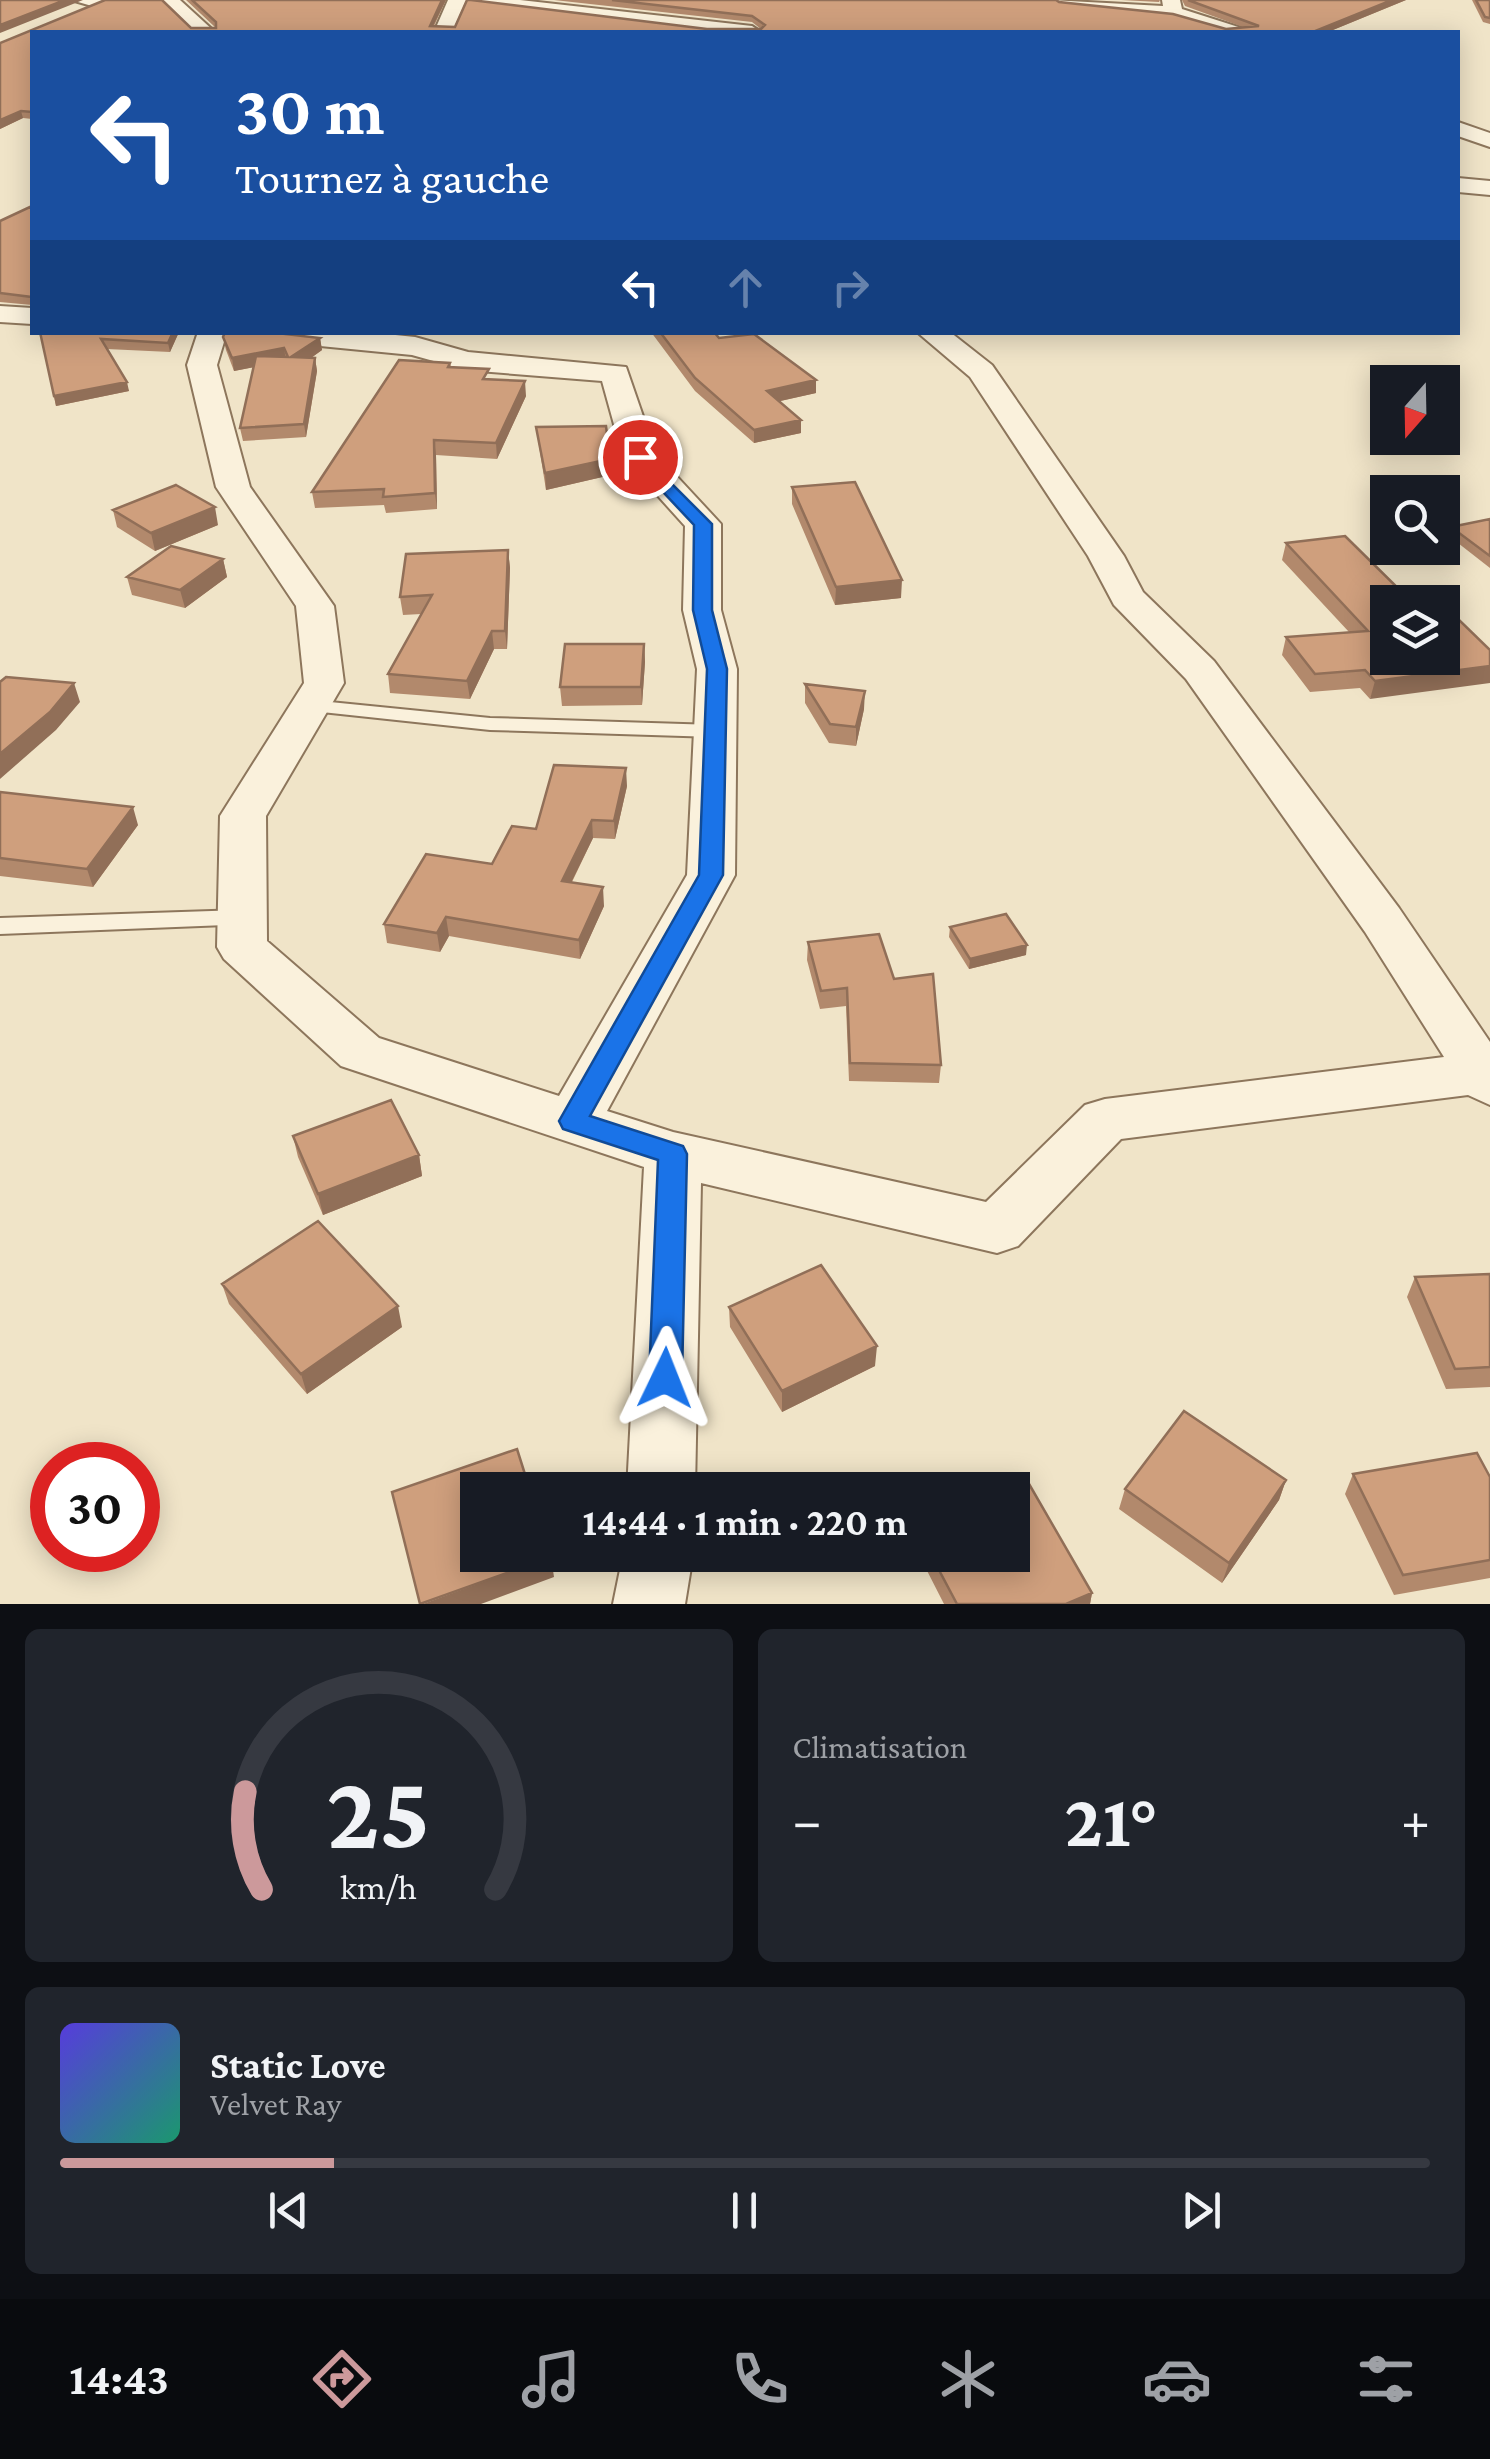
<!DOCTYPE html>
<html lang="fr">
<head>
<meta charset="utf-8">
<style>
  :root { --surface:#171b24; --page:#20242c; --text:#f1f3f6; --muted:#9ea1a6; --line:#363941; --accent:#cc999b }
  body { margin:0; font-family:"Crimson Pro",serif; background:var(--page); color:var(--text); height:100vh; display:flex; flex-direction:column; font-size:38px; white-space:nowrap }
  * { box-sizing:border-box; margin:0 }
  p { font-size:32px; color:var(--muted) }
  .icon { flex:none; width:55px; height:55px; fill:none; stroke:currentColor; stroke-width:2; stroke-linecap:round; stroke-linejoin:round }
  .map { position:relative; height:1604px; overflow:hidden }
  .details { display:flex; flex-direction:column; gap:25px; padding:25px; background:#0d0f14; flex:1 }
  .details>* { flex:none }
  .top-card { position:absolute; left:30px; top:30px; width:1430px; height:305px; border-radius:0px; box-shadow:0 5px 25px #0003; background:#1a4fa0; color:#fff; overflow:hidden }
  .needle { width:65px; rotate:200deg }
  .buttons { position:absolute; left:1370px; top:365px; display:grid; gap:20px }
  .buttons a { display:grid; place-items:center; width:90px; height:90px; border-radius:0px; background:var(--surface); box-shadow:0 5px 25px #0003; font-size:50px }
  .speed { position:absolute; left:30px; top:1442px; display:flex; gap:20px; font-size:50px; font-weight:700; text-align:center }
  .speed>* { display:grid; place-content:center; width:130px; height:130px; border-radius:50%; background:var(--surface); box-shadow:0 5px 25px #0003; line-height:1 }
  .speed .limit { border:15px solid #d22; background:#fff; color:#111 }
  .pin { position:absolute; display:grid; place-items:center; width:85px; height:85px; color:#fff; margin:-42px; border:5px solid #fff; border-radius:50%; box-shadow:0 2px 10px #0007 }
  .me { position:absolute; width:110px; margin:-55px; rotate:2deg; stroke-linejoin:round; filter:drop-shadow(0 0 8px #0008) }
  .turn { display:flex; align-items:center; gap:35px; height:210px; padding:0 40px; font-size:45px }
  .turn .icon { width:130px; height:130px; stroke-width:2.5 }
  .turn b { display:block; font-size:70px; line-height:85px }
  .lanes { display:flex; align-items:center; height:95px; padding:0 40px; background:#0003; justify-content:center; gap:50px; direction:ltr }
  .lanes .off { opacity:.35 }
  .big { font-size:75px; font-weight:700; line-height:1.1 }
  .details .widget { flex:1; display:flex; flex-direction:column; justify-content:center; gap:15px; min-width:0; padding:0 35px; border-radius:15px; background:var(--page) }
  .details .dial { align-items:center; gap:0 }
  .dial svg { height:260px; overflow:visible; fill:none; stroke:var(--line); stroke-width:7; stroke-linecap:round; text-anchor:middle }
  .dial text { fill:var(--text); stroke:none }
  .song { display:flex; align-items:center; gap:30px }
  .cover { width:120px; height:120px; border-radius:15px; background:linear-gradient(135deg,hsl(250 70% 55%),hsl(160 70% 35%)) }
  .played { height:10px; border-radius:5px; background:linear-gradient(90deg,var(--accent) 20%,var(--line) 20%) }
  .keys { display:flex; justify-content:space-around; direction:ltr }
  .heat { display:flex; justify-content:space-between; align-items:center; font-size:55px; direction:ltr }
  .details .tiles { flex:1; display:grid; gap:25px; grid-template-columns:1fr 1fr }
  .widget:last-child { grid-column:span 2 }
  .trip { position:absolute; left:460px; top:1472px; width:570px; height:100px; border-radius:0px; background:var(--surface); box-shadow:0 5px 25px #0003; font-weight:700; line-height:100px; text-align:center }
  .tabs { display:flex; height:160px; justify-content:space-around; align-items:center; background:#090b0e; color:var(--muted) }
  .tabs .icon { width:70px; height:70px }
  .tabs .current { color:var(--accent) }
  .tabs b { font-size:45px; color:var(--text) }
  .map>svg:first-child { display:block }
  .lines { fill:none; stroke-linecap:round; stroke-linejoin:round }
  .lane-casing { stroke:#8d765c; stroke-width:4 }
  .street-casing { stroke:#8d765c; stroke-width:4 }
  .lane { fill:#faf1dc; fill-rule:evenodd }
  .street { fill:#faf1dc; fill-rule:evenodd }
  .wall { fill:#b2896c }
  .shaded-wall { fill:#916f58 }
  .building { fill:#cf9f7d; stroke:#916f58; stroke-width:2.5 }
  .route { fill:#1a73e8; stroke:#114b97; stroke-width:2.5 }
</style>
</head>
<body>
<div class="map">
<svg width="1490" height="1604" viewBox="0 0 1490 1604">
  <rect width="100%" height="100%" fill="#f0e4c8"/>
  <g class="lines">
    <defs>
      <path id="lane" d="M310,700L490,718L715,725L726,731L715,737L490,730L303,710L300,706L303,702Z
        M242,910L251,912L254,918L251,924L0,934V918Z"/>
      <path id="street" d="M71,0H106L108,3L99,8Z
        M160,0H180L215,32H195Z
        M448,0H520L752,26L761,32H708L474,5L466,1L452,32H434Z
        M1050,0L1163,6L1162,0H1180L1182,9L1254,32H1226L1173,17L1059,5Z
        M1458,122L1490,133V147L1458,136Z
        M1458,178L1490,181V195L1458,192Z
        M0,306L32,308V324L0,322Z
        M198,332H227L217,365L250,487L334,606L344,683L266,816L267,941L379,1038L559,1096L687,875L697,669L683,610L685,526L623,457L602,381L466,370L412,355L269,341L255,332H366L415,337L468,352L626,367L656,454L721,524V610L737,669L735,875L607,1111L673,1132L986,1202L1085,1105L1105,1099L1444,1057L1365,932L1186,679L1114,605L1088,556L970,377L917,332H950L992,365L1124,556L1143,592L1214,661L1399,908L1490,1042V1105L1468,1095L1121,1139L1018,1246L997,1253L701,1183L695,1490H627L644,1167L341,1066L224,959L217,947L220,816L304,683L296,606L216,487L187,365Z
        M623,1555H693L685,1604H613Z"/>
    </defs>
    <use href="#lane" class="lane-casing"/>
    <use href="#street" class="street-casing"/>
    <use href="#lane" class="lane"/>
    <use href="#street" class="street"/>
  </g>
  <path class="wall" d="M105,0H162L191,28H216L186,0H446L434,26L455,27L467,0H471L707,29H761L752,22L554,0H1056L1059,2L1173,14L1226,29L1243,27L1185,6L1182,0H1406L1328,32H32V119L23,118L0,129V43Z
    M1121,0H1160L1159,2Z
    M1472,0H1490V24L1483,22Z
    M32,206V305L0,302V221Z
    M40,332H179L170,352L107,349L129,391L56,406Z
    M651,332H714L719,338L816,380V393L780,401L801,420V433L754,443L695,391Z
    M223,337L320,338L322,350L311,358H315L317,371L306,437L243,441L240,428L254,367L234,371L226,350Z
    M450,363L451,367L490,380L526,396L497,459L436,455L437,509L386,513L384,505L315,508L312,492Z
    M536,427L611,475L546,490Z
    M792,487L901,598L835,605L792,504Z
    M113,510L218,525L155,551L117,527Z
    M1490,519V568L1449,536L1451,527Z
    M1345,536L1388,658L1370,699L1360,688L1310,692L1282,655L1286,637L1349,632L1282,560L1286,543Z
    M508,550L510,568L507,649H494L470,699L390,693L388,674L421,614L403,615L400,597Z
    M223,559L227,577L185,608L132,595L127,577Z
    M644,644L645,662L642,705L562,706L560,687Z
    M805,684L864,709L856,746L829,743L805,703Z
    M627,786L615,839L593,838L572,882L604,906L580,959L449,936L440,952L387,943L384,924L492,864L536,829Z
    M0,792L138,825L93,887L0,876Z
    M950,927L1026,955L969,969L949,937Z
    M808,942L894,979L941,1065L939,1083L849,1081L846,1006L820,1009L807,960Z
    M293,1136L419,1155L422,1176L323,1215L298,1157Z
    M1490,1274V1387L1446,1389L1407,1297L1415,1277Z
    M222,1284L402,1327L307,1394L229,1304Z
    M729,1307L875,1366L782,1412L730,1327Z
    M1353,1474L1490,1477V1578L1394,1595L1345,1494Z
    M1286,1480L1279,1500L1222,1583L1119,1509L1125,1489Z
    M919,1555H1012L1092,1593L1090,1604H944Z"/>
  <path class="shaded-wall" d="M65,0H83L0,33V25Z
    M442,0H446L430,32V26Z
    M1392,0H1406L1328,32H1313Z
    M21,111L23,118L0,129V120Z
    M173,332H179L170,352L168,343Z
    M320,338L322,350L294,370L291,357Z
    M284,348L286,361L234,371L232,358Z
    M315,358L317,371L306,437L304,424Z
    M816,380V393L767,404V391Z
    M525,381L526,396L497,459L496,443Z
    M127,382L129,391L56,406L54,396Z
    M801,420V433L754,443V430Z
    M434,440L436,455L437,509L435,493Z
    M610,459L611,475L546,490L545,473Z
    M215,507L218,525L155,551L151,533Z
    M508,550L510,568L507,649L505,631Z
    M223,559L227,577L185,608L180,590Z
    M902,580L901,598L835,605L836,587Z
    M492,631L494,649L470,699L467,681Z
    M644,644L645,662L642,705L641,687Z
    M1490,666V683L1370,699L1375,681Z
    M74,683L80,702L56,730L0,779V754Z
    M865,691L864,709L856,746V727Z
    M626,768L627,786L615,839L614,821Z
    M133,807L138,825L93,887L87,869Z
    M592,820L593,838L563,899L562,881Z
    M603,887L604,906L580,959L579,940Z
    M446,917L449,936L440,952L437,933Z
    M1027,945L1026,955L969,969L970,959Z
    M419,1155L422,1176L323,1215L318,1194Z
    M398,1306L402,1327L307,1394L301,1374Z
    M877,1346L875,1366L782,1412V1391Z
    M1286,1480L1279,1500L1222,1583L1229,1563Z
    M551,1557L554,1577L481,1604H423Z
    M1092,1593L1090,1604H1066Z"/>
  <path class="building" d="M0,0H65L0,25Z
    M105,0H162L191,28H216V22L192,0H442L430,26L455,27L467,0H471L707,29H761L765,25L752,16L612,0H1056L1059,2L1173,14L1226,29L1259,26L1188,0H1392L1313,32H32V112L21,111L0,120V43Z
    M1476,0H1490V18L1485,17Z
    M32,206V297L0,293V221Z
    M40,332H173L168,343L101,339L127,382L54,396Z
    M225,332H268L320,338L291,357L315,358L304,424L240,428L256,356L288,357L284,348L232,358L223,337Z
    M660,332H714L719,338L754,334L816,380L767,391L801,420L754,430L695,378Z
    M399,360L450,363L448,367L489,369L483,379L525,381L496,443L434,440L435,493L383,497L384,489L312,492Z
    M606,426L610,459L545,473L536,427Z
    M855,482L902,580L836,587L792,487Z
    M176,485L215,507L151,533L113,510Z
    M1490,519V556L1451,527Z
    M1345,536L1412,602H1388V658H1442V616L1454,615L1490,650V666L1375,681L1365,670L1315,674L1286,637L1368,631L1286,543Z
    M171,546L223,559L180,590L127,577Z
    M508,550L505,631H492L467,681L388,674L432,595L400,597L406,554Z
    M565,644H644L641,687H560Z
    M6,677L74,683L50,712L0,754V682Z
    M805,684L865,691L856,727L830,724Z
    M554,765L626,768L614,821L592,820L562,881L603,887L579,940L446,917L437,933L384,924L426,854L492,864L512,826L536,829Z
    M0,792L133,807L87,869L0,858Z
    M1006,914L1027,945L970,959L950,927Z
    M879,934L894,979L933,974L941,1065L850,1063L847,988L821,991L808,942Z
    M391,1100L419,1155L318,1194L293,1136Z
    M318,1221L398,1306L301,1374L222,1284Z
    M821,1265L877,1346L782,1391L729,1307Z
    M1490,1274V1367L1455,1369L1415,1277Z
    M1184,1411L1286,1480L1229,1563L1125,1489Z
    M517,1449L530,1490H478V1555H551V1557L420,1604L392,1492Z
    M1477,1453L1490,1477V1560L1403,1575L1353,1474Z
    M1025,1477L1092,1593L1066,1604H957L931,1555H1012V1490H993Z"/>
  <path class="route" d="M640,452L712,524V610L727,669L723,875L590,1116L683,1146L687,1154L682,1378L677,1388L665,1392L654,1388L649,1378L658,1160L563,1129L559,1121L699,875L707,669L693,610L694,525L634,461V453Z"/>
</svg>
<div class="buttons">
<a><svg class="needle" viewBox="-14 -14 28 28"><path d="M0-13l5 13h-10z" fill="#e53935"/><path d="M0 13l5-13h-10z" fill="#9ea1a6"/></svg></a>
<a><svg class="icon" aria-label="search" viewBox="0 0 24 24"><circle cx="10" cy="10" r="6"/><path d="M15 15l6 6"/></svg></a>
<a><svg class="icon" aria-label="layers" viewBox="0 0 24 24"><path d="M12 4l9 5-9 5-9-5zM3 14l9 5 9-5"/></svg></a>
</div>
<div class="speed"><div class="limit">30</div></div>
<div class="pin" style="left:640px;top:457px;background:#d93025"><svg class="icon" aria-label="arrive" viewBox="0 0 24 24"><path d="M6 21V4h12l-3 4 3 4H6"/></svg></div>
<svg class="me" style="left:665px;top:1378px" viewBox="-20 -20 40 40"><path d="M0-17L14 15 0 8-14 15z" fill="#1a73e8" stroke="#fff" stroke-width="4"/></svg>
<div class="trip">14:44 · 1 min · 220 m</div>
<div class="top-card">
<div class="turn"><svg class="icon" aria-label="left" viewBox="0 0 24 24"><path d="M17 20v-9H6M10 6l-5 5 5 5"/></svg><div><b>30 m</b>Tournez à gauche</div></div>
<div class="lanes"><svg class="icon" aria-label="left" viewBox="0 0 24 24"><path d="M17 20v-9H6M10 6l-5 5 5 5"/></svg><svg class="icon off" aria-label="ahead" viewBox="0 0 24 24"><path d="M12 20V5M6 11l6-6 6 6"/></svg><svg class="icon off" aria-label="right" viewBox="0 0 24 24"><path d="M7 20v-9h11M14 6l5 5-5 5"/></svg></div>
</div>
</div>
<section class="details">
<div class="tiles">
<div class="widget dial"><svg viewBox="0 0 100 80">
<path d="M14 69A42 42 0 1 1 86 69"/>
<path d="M14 69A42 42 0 0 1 9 39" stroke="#cc999b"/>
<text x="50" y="56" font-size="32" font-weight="700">25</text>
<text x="50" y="72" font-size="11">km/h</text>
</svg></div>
<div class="widget"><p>Climatisation</p>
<div class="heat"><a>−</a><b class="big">21°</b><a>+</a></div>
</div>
<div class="widget">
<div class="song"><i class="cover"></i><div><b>Static Love</b><p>Velvet Ray</p></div></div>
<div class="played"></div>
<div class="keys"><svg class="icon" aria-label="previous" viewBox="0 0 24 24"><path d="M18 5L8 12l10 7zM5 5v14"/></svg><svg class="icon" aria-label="pause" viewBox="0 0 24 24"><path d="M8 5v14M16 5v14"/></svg><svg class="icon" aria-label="next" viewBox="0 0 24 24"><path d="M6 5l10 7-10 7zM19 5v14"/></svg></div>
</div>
</div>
</section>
<nav class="tabs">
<b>14:43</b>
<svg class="icon current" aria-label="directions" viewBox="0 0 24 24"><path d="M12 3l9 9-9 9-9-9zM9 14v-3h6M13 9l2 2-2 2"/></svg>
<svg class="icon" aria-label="music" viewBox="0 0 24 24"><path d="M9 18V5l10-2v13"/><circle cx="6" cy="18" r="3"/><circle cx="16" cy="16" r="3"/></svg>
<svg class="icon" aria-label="phone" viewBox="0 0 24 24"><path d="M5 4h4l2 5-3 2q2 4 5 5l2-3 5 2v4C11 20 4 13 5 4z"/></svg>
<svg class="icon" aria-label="climate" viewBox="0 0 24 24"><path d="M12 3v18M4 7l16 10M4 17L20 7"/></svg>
<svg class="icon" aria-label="car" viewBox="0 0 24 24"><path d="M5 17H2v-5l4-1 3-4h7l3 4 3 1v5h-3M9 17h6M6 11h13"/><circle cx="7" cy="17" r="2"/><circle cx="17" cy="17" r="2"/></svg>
<svg class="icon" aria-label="filters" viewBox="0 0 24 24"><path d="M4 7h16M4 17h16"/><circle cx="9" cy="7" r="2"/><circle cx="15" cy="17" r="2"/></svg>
</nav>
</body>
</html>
